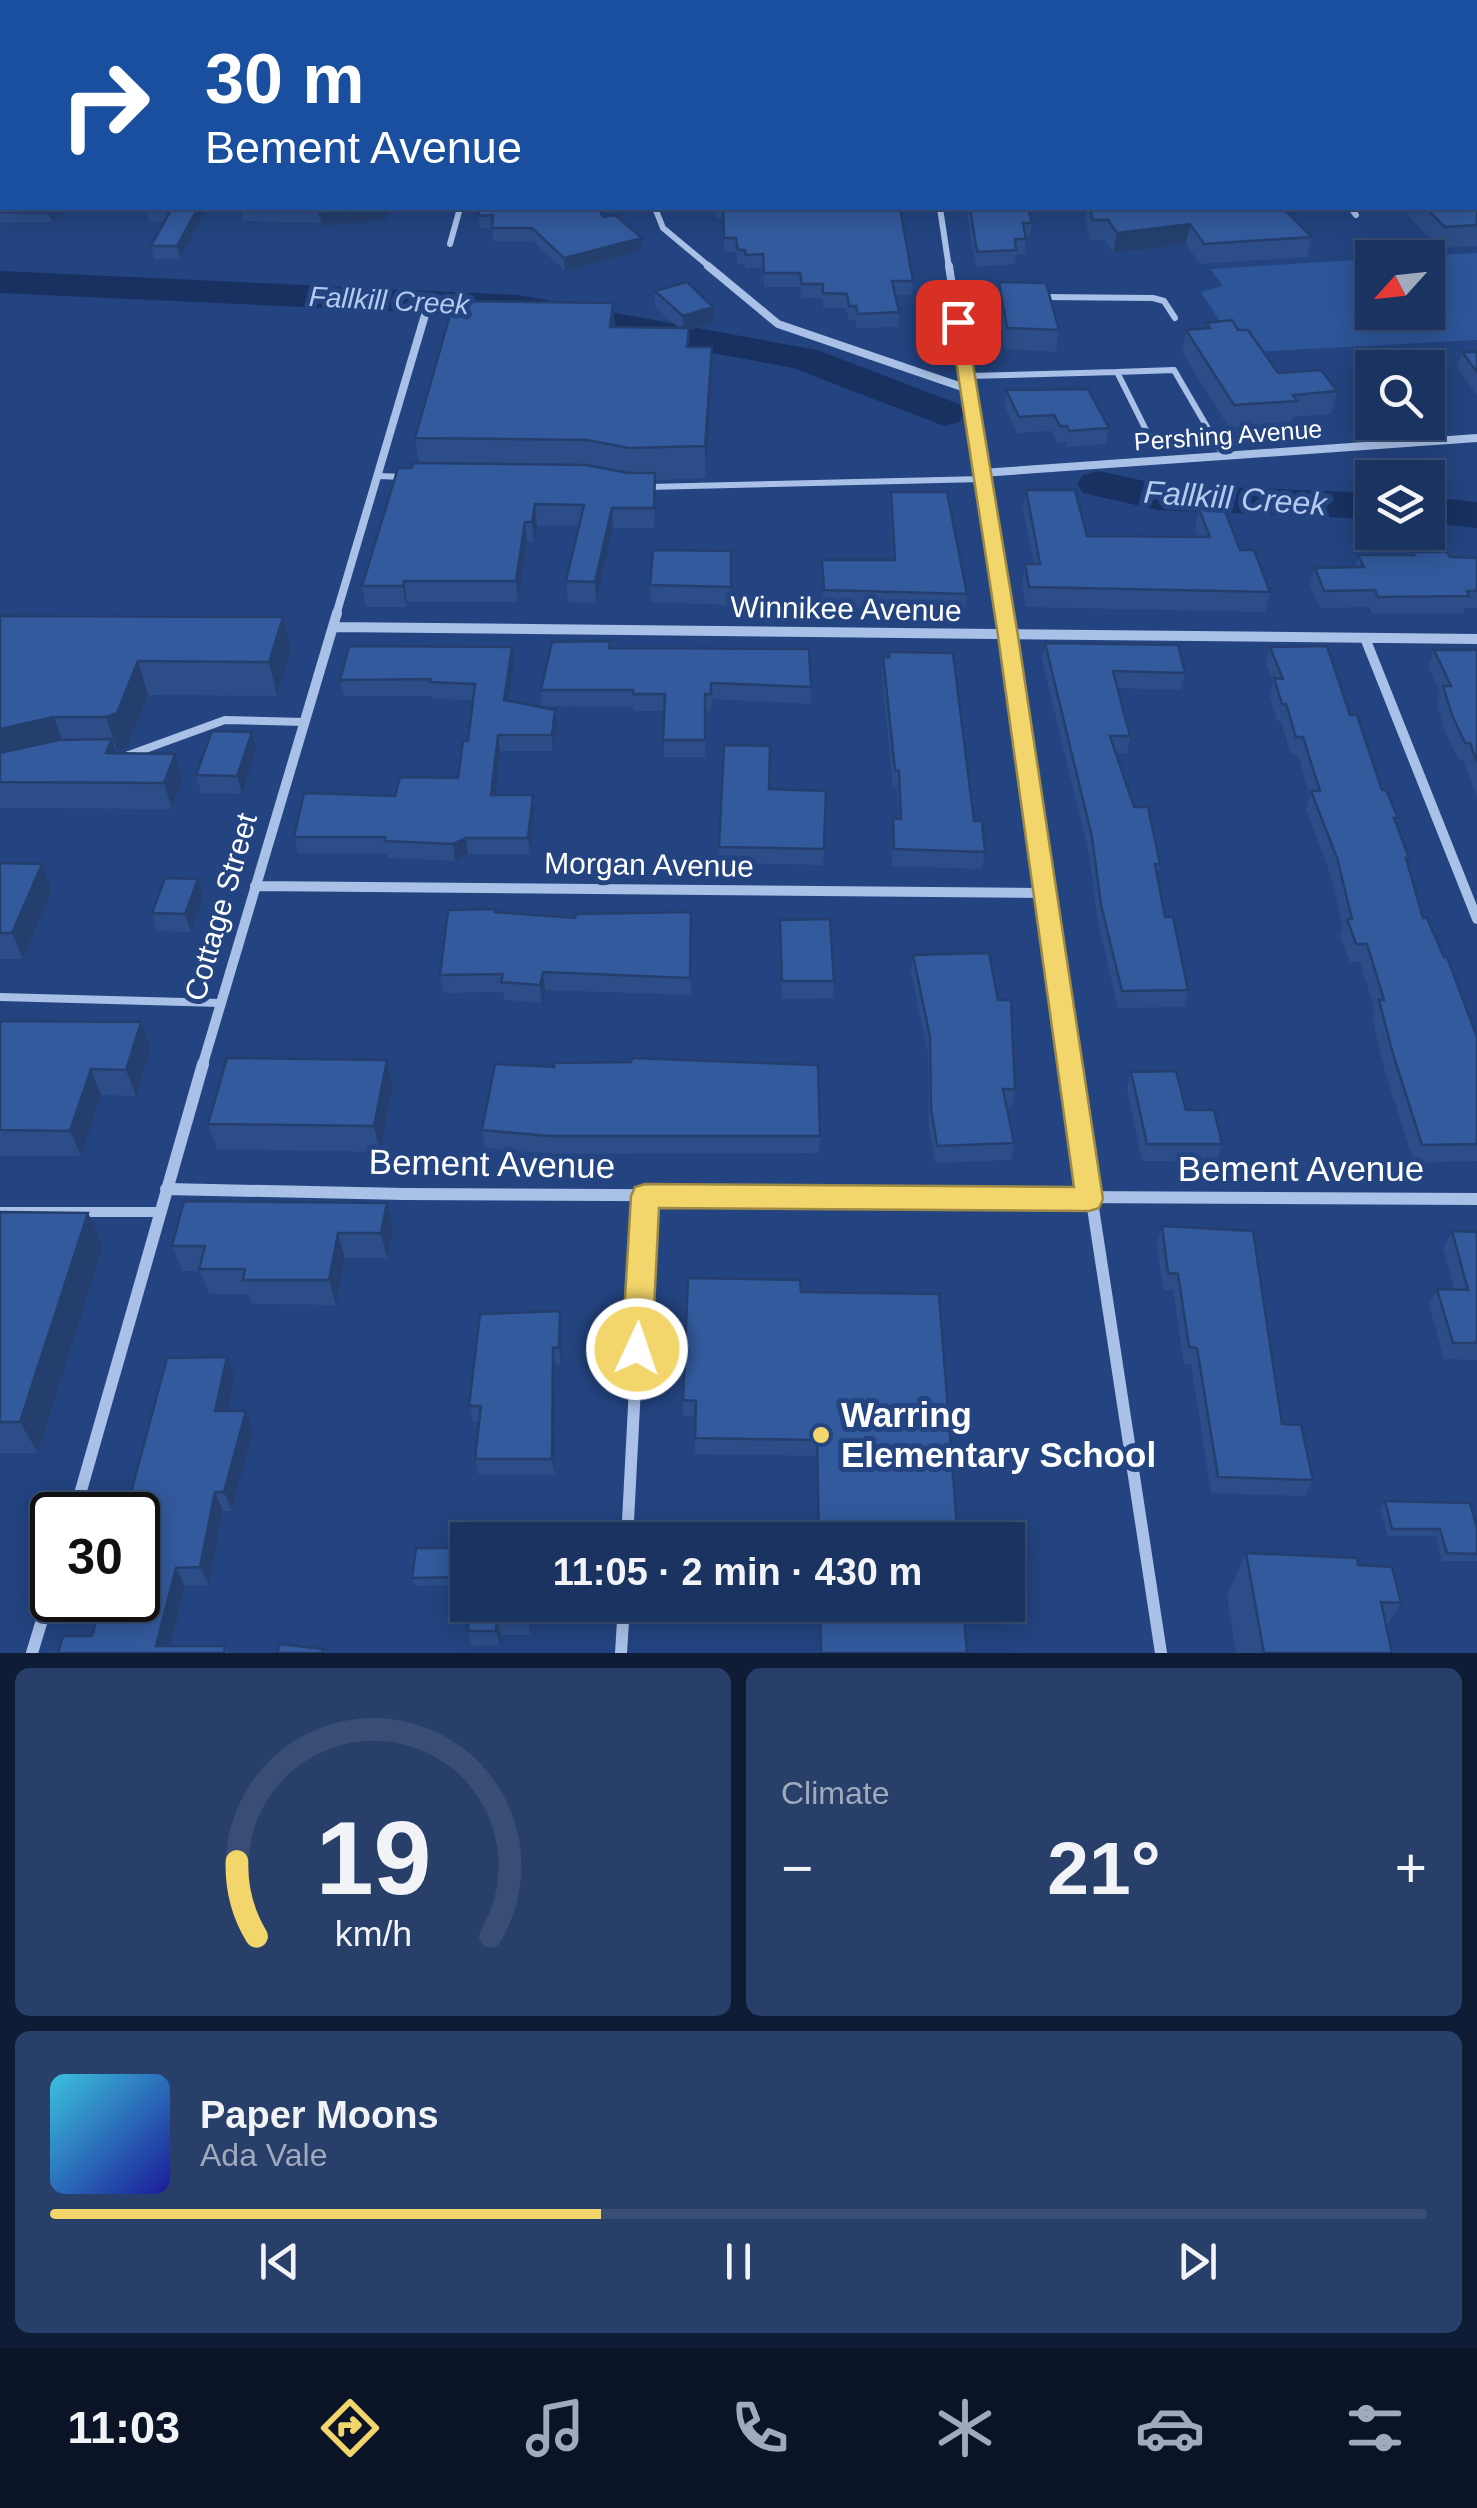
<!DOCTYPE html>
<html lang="en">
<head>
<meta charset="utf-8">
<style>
  :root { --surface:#1a3360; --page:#273f69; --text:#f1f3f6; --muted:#9faabd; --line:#384e75; --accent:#f2d56b }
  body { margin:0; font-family:Arial,sans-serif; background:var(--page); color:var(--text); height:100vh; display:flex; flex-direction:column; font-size:38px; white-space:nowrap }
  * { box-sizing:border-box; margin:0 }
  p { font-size:32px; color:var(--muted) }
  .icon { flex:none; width:55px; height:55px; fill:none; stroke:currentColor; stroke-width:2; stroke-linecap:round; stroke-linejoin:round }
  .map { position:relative; height:1653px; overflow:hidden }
  .drawer { display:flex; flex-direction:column; gap:15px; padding:15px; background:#0e1c35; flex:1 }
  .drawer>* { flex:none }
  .banner { position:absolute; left:0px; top:0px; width:1478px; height:210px; box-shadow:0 5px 25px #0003,0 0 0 2px var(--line); background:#1a4fa0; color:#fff; overflow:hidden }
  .needle { width:65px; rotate:243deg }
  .tools { position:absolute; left:1355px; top:240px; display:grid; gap:20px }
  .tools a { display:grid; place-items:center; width:90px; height:90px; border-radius:0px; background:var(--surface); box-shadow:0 5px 25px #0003,0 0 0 2px var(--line); font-size:50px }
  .speed { position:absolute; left:30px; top:1492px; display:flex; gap:20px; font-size:50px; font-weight:700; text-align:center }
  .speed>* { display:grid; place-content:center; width:130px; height:130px; border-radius:50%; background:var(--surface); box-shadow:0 5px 25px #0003,0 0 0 2px var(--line); line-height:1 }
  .speed .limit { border:5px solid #111; border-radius:15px; background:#fff; color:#111 }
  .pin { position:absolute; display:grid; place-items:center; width:85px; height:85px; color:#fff; margin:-42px; border-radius:20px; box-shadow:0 5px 15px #0006 }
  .me { position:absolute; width:110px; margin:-55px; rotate:3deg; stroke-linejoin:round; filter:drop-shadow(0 0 8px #0008) }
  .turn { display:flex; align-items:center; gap:35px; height:210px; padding:0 40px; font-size:45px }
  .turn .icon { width:130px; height:130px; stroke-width:2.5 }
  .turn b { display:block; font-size:70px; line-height:85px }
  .big { font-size:75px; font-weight:600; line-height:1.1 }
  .drawer .card { flex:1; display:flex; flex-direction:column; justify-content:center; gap:15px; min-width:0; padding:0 35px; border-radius:15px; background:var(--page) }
  .drawer .dial { align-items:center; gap:0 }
  .dial svg { height:260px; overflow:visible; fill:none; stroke:var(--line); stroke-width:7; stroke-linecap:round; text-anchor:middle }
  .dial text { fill:var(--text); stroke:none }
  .song { display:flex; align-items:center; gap:30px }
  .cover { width:120px; height:120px; border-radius:15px; background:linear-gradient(135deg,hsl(190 70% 55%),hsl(240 70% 35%)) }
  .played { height:10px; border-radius:5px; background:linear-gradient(90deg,var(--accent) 40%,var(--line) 40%) }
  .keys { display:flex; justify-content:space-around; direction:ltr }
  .heat { display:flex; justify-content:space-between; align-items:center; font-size:55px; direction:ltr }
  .drawer .tiles { flex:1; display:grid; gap:15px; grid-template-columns:1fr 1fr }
  .card:last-child { grid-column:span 2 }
  .trip { position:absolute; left:450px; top:1522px; width:575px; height:100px; border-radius:0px; background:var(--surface); box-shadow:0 5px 25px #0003,0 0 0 2px var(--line); font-weight:600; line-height:100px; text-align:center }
  .menu { display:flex; height:160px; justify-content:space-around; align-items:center; background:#0a1426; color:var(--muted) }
  .menu .icon { width:70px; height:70px }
  .menu .on { color:var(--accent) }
  .menu b { font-size:45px; color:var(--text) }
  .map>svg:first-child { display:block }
  .green { fill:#2d5598 }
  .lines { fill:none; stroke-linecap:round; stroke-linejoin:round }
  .river { fill:#183160; fill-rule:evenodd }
  .service-far2 { stroke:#a9c0e7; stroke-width:6 }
  .service-far1 { stroke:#a9c0e7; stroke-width:8 }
  .service { stroke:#a9c0e7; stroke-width:10 }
  .minor-far3 { stroke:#a9c0e7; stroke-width:6 }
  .minor-far2 { stroke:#a9c0e7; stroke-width:8 }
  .minor-far1 { stroke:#a9c0e7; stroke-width:10 }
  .minor { stroke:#a9c0e7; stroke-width:12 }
  .wall { fill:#2c4d87 }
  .shaded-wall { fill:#243f6e }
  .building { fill:#335a9d; stroke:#243f6e; stroke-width:2.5 }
  .route { fill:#f2d56b; stroke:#9d8a46; stroke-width:2.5 }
  .poi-dot { fill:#f2d56b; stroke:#234480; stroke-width:4 }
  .labels { text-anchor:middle; stroke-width:10; stroke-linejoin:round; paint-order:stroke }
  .far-street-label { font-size:25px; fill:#fff; stroke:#234480 }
  .far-water-label { font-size:28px; font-style:italic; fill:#b4caee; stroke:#234480 }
  .street-label { font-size:30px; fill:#fff; stroke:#234480 }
  .water-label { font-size:32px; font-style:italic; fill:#b4caee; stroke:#234480 }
  .near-street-label { font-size:35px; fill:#fff; stroke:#234480 }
  .near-poi-label { font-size:35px; font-weight:bold; fill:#fff; stroke:#234480; text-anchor:start }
</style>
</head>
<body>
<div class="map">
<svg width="1477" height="1653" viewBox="0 0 1477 1653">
  <rect width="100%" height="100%" fill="#234480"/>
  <path class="green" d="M1477,253V340L1249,352L1227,332L1201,292L1223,286L1210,269L1372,259V312H1428V258L1398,257Z"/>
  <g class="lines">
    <path class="river" d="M0,271L518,295L817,350L959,404L965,413L959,422L944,426L793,368L518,317L0,293Z
      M1099,471L1158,484L1372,493V519L1158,510L1083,493L1077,484L1083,475Z
      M1428,497L1477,502V528L1428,523Z"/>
    <path class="service-far2" d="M954,296H1004
      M1043,297L1153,298L1164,301L1175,318
      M1174,370L1210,432L1149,436L1117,372Z
      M967,376L1117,372
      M1210,432L1223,455
      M378,476L404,477
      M648,487L983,479"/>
    <path class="service-far1" d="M126,756L225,720L305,722
      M0,997L221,1003"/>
    <path class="service" d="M0,1212H160"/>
    <path class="minor-far3" d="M655,208L663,228L711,268
      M940,208L949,268
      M1351,208L1356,215
      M450,244L460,208"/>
    <path class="minor-far2" d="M708,266L778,324L968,389
      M949,266L1002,615
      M982,473L1477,438
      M336,615L425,315"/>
    <path class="minor-far1" d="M1002,613L1071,1067
      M334,627L1477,639
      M1365,638L1477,919
      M255,886L1043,893
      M202,1067L337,613"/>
    <path class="minor" d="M1071,1064L1161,1653
      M166,1189L404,1194L1477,1199
      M74,1515L203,1064
      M627,1540L645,1196
      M32,1653L52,1587
      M621,1653L624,1605"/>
  </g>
  <path class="wall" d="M66,0H571L570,2H2V208H63L52,222L0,223V2Z
    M1134,0H1477V32H1475V2H1133Z
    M1475,53H1477V148H1475Z
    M1477,171V246L1439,248L1401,208H1475Z
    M207,208L180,259H154L151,246L165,221L149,222L146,209Z
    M241,208H389L386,220L322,226L321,223L243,221Z
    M715,208H900L913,281L912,295H895L899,312L898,327L857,328L855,320H849L846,308H823V298H801L800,287H764L763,268H745V264H738L736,252H724L723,218H715Z
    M966,208H1028L1032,223L1030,237H1026L1025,254H1016L1015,264L976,267Z
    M1086,208H1283L1312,237L1307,257L1200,264L1186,244L1113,253L1105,240H1090L1085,217Z
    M478,216L604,217L642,251L565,271L533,241H493L492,228H480Z
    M999,282L1059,330L1056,352L1005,349L996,303Z
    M655,291L713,323L689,330V347L712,379L706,478L655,480L654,528H613L596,603L568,602L566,581L579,526L537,525L534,542H527L518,602H407L406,607H366L362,586L412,468L419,463L415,438L613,303L615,327L679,328L655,307Z
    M1206,323L1238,330L1278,373L1337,391L1331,414L1293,417L1291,423L1229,428L1182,352L1186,330L1205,329Z
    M1462,352H1477V395L1457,368Z
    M1006,390L1109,428L1106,444L1067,447L1065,442L1057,443L1052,431L1017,433L1005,406Z
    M1026,490L1087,536L1198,537L1195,528L1199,509L1240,550L1270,592L1265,612L1026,607L1022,583L1025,564H1034L1023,509Z
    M891,492L967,594L965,610L823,606L822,560H893L890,507Z
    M731,551V605L651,602L650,585Z
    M1413,552L1450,557L1477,558V608H1465L1463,613L1372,614L1369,607L1320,608L1310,585L1315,568L1355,567L1358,555H1412Z
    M0,616L291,650L277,696L148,695L127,747L115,750L116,753L182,780L172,809L0,808Z
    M610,641L611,648L811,687V704L712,699L711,711H705V757H664V711H634L633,707L542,706L541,690Z
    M1045,643L1185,673L1181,690L1117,688L1130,736L1127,753H1116L1134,807L1160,864L1157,876L1165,917L1188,990L1184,1007L1118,1008L1098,922L1089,854L1042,660Z
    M512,647L514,663L508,701L557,727L553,751H500L495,795L534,812L530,854H468L455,861L388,858L387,854L298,853L294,837L395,796L458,778L468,741L473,700L433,699L432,696H344L340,680Z
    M1270,647L1350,715L1382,790L1398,818L1396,824L1409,858L1407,863L1423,918L1477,1037V1161L1414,1163L1385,1072L1372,1018L1375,1010L1360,962H1350L1340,937L1343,928L1331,876L1306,809L1310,795L1298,755H1291L1281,721H1277L1270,696L1273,683L1266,664Z
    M1434,650H1477V798L1463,760H1459L1445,733L1437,703L1440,693L1428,667Z
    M883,657L974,821L985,852L982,869L892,866L893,818L899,819L897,788H893L882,674Z
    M252,732L256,749L242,794L201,793L196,775Z
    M769,789L824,849L823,865L720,863L719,847Z
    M0,863L42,864L52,890L23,959H0Z
    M198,879L203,897L191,932L157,931L152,913Z
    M496,912L575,918L691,912V995L545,990L542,1003L504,1000L503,992L443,993L440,975Z
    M780,920L834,981L833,998L782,999Z
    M913,955L1015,1089L1012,1107L1006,1106L1014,1143L1011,1160L935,1163L929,1125L928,1054L911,972Z
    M0,1021L151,1048L136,1096L101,1095L81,1156H0Z
    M387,1060L393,1086L380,1152L217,1149L208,1124Z
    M1131,1072L1186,1110L1222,1144L1217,1161H1142L1127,1090Z
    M482,1130L820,1136L819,1153L551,1154L485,1148Z
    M0,1212L88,1213L103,1246L38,1453H0Z
    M1162,1226L1282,1424L1313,1480L1305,1496L1211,1493L1191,1364H1184L1173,1290H1163L1157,1243Z
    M393,1228L387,1258H345L336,1305L252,1304L248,1294H209L200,1271H182L172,1246Z
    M1452,1231L1477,1232V1360L1444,1359L1429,1305L1437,1289H1454L1443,1248Z
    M801,1292L958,1540H818L816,1456L695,1454V1417L683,1416V1400Z
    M560,1311L562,1327L561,1364H555V1475H479L475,1459L479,1422H473L469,1406Z
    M227,1357L235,1377L228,1411H246L253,1430L232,1511H223L209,1585L185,1586L171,1646H225L229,1653H58L92,1636Z
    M1385,1501L1477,1528V1561H1442L1436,1536H1388L1380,1509Z
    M466,1548L465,1585L415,1586L412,1578Z
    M1246,1553L1358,1565L1401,1603L1386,1626L1392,1653H1236L1227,1595Z
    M470,1605H532L530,1635H501L500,1645L471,1646L468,1631Z
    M819,1605H963L967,1653H820Z"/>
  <path class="shaded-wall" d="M51,208H63L52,222L48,212Z
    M198,208H207L180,259L177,246Z
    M379,208H389L386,220L322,226L319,214Z
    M1190,224L1186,244L1113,253L1117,233Z
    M642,238V251L565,271L564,258Z
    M613,303L615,333L610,327Z
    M713,307V323L689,330V359L683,332V316Z
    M712,347V379L706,478L705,446Z
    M535,504L537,525L534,542L532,522Z
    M612,508L613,528L596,603L595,582Z
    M525,522L527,542L518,602L516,581Z
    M404,581L407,602L406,607L403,586Z
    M283,617L291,650L277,696L269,662Z
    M512,647L514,663L506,716L504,700Z
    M138,661L148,695L127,747L117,750L106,717Z
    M555,710L557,727L553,751L552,735Z
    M54,717L66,751L0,766V729Z
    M252,732L256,749L242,794L237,776Z
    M498,735L500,751L494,812L491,795Z
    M112,739L120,765L106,753Z
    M175,754L182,780L172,809L164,783Z
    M533,795L534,812L530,854L528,838Z
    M466,838L468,854L455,861L453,844Z
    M42,864L52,890L23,959L12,933Z
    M198,879L203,897L191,932L185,914Z
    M543,972L545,990L542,1003L540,985Z
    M141,1022L151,1048L136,1096L126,1070Z
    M387,1060L393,1086L380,1152L374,1126Z
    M91,1069L101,1095L81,1156L70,1131Z
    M387,1203L393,1228L387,1258L381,1233Z
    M88,1213L103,1246L38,1453L20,1422Z
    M338,1233L345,1258L336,1305L329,1280Z
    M560,1311L562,1327L561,1364L559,1347Z
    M553,1348L555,1364V1475L552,1459Z
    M227,1357L235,1377L224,1430L215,1411Z
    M246,1411L253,1430L232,1511L224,1492Z
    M215,1492L223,1511L209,1585L200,1567Z
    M466,1548L468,1556L465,1585L463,1577Z
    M176,1568L185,1586L169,1653L156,1646Z
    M529,1605H532L530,1635L528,1620Z
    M497,1620L501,1635L500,1645L496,1631Z"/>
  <path class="building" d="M66,0H569V2H2V107H0V2Z
    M668,0H699V2H667Z
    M944,0H1067L1068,2H945Z
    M1140,0H1362V2H1141Z
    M1435,0H1477V16H1475V2H1437Z
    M1475,53H1477V85L1475,83Z
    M1475,99H1477V130H1475Z
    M2,115V208H51L48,212H0V119Z
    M1475,171H1477V225L1445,227L1426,208H1475Z
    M147,208H198L177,246H151L172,208L146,209Z
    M241,208H379L319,214L320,210Z
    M480,208H597L604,217L615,215L642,238L564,258L532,228H492L493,215L478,216Z
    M723,208H900L913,281H892L899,312L858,314L856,306H849L847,294L823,293V284H802L800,273H764L763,254L745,255V250H738L736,238H724Z
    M970,208H1028L1032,223H1023L1026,239H1015L1016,250L977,252Z
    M1090,208H1283L1312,237L1204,244L1190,224L1117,233L1108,220H1093Z
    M687,282L713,307L683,316L655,291Z
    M999,282L1046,283L1059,330L1007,328Z
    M454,301L613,303L610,327L689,328L687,347H712L705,446L629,448L587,440L415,438Z
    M1232,320L1238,330H1248L1278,373L1321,370L1337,391L1293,395L1297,401L1234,405L1186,330L1210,328L1206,323Z
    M1462,352H1477V372Z
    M1088,389L1109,428L1069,431L1067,426H1060L1054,415L1019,417L1006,390Z
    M413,463L587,465L628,473H655L654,508H612L595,582L566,581L584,505L535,504L532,522H525L516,581H404L403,586H362L398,468H412Z
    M1026,490H1075L1087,536L1210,537L1199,509L1224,508L1240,550H1254L1270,592L1029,587L1025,564H1040Z
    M891,492H947L967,594L824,590L822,560H895Z
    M653,550L731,551V587L650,585Z
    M1413,552H1447L1450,557L1477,558V591H1467L1469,596L1378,597L1375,590L1324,591L1315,568L1364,567L1358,555H1414Z
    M0,616L283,617L269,662L138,661L117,713L106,717H54L0,729Z
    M610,641L609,648L809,649L811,687L711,683V694H705V740H663L665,694H633V690H541L552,642Z
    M1045,643L1178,645L1185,673L1113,671L1130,736H1110L1134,807H1148L1160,864H1155L1165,917H1173L1188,990L1122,991L1101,905L1092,837Z
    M349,646L512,647L504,700L555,710L552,735H498L491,795H533L528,838H466L453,844L385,841V837H294L304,793L395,796L400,777L458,778L463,741H468L475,684L430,682L431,679L340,680Z
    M1327,646L1350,715H1357L1382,790H1386L1398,818H1394L1409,858H1406L1423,918H1427L1444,957H1447L1477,1037V1144L1422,1145L1393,1054L1379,1000H1384L1367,944H1356L1347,919H1352L1337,858L1311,791H1320L1303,737H1296L1286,704H1282L1274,678L1283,679L1270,647Z
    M1434,650H1477V762L1470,743H1465L1452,715L1443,686H1451Z
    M889,652L953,653L974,821H982L985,852L894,849L893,818L901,819L899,771L895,770L883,657H889Z
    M212,731L252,732L237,776L196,775Z
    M112,739L106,753L175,754L164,783L0,782V753L59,740Z
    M724,745L770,746L769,789L826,791L824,849L719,847Z
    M0,863L42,864L12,933H0Z
    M165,878L198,879L185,914L152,913Z
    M495,909V912L575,918L576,914L691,912L690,978L543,972L540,985L501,982L503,974L440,975L448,910Z
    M830,919L834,981H782L780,920Z
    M989,953L998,1000H1011L1015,1089H1003L1014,1143L937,1146L931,1108L930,1037L913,955Z
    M0,1021L141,1022L126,1070L91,1069L70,1131L0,1130Z
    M227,1058L387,1060L374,1126L208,1124Z
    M632,1058L818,1065L820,1136H549L482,1130L495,1064L554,1067V1063L631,1062Z
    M1176,1071L1186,1110H1214L1222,1144H1147L1131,1072Z
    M184,1201L387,1203L381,1233H338L329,1280H243L245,1269H199L205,1246H172Z
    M0,1212L88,1213L20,1422H0Z
    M1162,1226L1253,1231L1282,1424L1301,1425L1313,1480L1218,1477L1197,1348L1189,1347L1178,1274L1168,1273Z
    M1452,1231L1477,1232V1343H1453L1437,1289L1468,1290Z
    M688,1278L800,1280L801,1292L939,1294L958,1540H819L817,1440L695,1438L696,1401L683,1400Z
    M560,1311L559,1347L553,1348L552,1459H475L481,1406H469L480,1314Z
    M227,1357L215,1411H246L224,1492H215L200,1567L176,1568L156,1646H225L224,1653H58L63,1636H92L102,1600H138V1515H125L167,1358Z
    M1385,1501L1470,1503L1477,1528V1554L1447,1553L1440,1529H1392Z
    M416,1548H466L463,1577L412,1578Z
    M1246,1553L1357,1558L1358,1565L1392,1567L1401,1603L1381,1602L1392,1653H1264Z
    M470,1605H529L528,1620H497L496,1631H468Z
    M820,1605H963L967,1653H821Z
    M280,1644L323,1649L322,1653H277Z"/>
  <path class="route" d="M958,318L966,322L1018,636L1103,1199L1099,1208L1089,1211L659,1208L652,1349L648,1358L637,1362L627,1358L622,1349L631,1196L635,1187L645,1184L1074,1187L998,636L950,322Z"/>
  <circle class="poi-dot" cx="821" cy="1435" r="10"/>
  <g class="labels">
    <g class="far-street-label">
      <text transform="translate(1228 435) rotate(-4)" y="9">Pershing Avenue</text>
    </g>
    <g class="far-water-label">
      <text transform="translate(389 300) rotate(3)" y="10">Fallkill Creek</text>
    </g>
    <g class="street-label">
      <text transform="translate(846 609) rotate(1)" y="10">Winnikee Avenue</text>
      <text transform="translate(649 865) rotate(1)" y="10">Morgan Avenue</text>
      <text transform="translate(221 907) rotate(-74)" y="10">Cottage Street</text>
    </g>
    <g class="water-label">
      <text transform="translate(1235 498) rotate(4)" y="11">Fallkill Creek</text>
    </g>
    <g class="near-street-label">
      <text transform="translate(492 1164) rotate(1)" y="12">Bement Avenue</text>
      <text x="1301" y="1181">Bement Avenue</text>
    </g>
    <g class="near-poi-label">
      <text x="841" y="1427">Warring<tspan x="841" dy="40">Elementary School</tspan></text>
    </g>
  </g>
</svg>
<div class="tools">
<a><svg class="needle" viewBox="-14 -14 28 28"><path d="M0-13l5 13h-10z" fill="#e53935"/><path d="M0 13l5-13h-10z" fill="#9faabd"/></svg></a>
<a><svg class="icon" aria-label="search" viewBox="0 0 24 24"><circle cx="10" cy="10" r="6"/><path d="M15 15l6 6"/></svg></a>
<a><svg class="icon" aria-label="layers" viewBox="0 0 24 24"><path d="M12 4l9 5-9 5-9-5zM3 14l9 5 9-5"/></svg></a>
</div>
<div class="speed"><div class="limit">30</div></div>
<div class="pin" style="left:958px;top:322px;background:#d93025"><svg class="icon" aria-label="arrive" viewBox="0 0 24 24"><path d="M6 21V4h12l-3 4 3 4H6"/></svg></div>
<svg class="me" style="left:637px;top:1349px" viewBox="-20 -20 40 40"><circle r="17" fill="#f2d56b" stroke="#fff" stroke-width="3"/><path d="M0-11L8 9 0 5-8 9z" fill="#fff"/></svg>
<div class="trip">11:05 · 2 min · 430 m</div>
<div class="banner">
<div class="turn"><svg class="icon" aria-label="right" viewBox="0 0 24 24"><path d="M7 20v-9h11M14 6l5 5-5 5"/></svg><div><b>30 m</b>Bement Avenue</div></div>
</div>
</div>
<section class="drawer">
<div class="tiles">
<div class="card dial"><svg viewBox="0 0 100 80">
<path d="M14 69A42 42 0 1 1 86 69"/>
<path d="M14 69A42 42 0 0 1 8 46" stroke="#f2d56b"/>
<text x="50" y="56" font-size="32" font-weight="700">19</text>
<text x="50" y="72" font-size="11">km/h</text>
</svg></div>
<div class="card"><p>Climate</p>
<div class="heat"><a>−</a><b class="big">21°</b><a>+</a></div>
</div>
<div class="card">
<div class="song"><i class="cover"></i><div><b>Paper Moons</b><p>Ada Vale</p></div></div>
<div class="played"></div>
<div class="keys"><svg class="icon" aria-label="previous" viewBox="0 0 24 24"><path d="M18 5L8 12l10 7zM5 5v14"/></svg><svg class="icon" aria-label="pause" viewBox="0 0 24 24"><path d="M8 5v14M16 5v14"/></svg><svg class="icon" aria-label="next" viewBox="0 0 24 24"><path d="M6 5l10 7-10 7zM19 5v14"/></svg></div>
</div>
</div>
</section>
<nav class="menu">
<b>11:03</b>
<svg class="icon on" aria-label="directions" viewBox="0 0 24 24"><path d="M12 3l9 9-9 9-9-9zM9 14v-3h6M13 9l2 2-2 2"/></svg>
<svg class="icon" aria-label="music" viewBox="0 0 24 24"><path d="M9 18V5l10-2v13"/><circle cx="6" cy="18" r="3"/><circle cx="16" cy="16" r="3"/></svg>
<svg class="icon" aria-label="phone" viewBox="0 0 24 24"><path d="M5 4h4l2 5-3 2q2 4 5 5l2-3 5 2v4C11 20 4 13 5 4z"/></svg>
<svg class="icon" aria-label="climate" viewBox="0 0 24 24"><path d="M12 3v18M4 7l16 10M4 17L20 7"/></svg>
<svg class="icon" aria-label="car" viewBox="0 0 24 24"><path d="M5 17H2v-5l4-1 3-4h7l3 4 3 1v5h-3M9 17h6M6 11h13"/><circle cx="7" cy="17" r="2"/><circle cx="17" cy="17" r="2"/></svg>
<svg class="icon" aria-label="filters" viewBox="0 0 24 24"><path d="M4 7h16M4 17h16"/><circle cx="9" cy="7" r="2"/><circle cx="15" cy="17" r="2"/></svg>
</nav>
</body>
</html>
